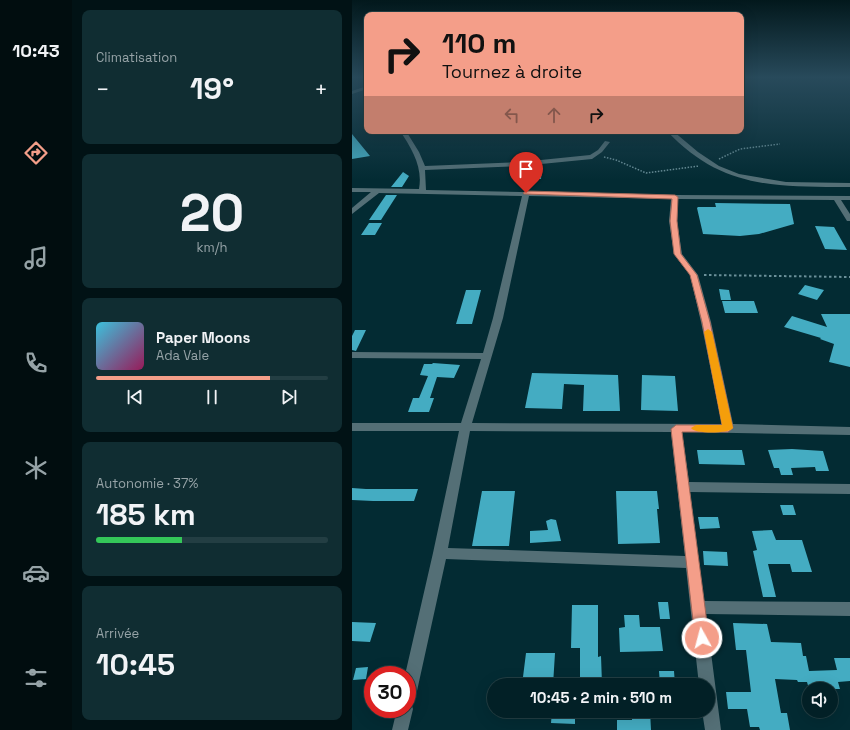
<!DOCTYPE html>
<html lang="fr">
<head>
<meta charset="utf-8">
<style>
  :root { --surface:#022026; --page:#102d32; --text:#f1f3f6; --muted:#96a3a7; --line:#233e43; --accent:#f49e89 }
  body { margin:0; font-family:"Space Grotesk",sans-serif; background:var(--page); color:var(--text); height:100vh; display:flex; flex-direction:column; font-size:15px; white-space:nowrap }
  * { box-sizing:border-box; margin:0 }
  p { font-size:13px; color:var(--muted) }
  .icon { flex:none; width:22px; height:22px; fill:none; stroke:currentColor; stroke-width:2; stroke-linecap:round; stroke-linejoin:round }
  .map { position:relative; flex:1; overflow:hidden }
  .sheet { display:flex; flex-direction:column; gap:10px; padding:10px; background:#011215; width:280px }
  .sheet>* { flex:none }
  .hud { position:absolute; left:12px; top:12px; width:380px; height:122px; border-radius:8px; box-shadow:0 4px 16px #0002,0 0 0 1px var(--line); background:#f49e89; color:#111; overflow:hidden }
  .buttons { position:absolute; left:450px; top:682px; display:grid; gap:8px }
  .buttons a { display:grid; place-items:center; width:36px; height:36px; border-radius:50%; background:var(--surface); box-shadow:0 4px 16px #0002,0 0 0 1px var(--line); font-size:20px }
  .speed { position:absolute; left:12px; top:666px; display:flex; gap:8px; font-size:20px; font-weight:700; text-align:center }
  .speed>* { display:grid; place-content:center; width:52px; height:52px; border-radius:50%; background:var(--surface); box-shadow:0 4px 16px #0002,0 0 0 1px var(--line); line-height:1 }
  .speed .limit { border:6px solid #d22; background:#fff; color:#111 }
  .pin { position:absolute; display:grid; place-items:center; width:34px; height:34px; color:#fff; margin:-41px -17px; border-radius:50% 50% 50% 0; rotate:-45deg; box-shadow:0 0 4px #0007 }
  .pin .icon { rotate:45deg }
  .me { position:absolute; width:44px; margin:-22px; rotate:353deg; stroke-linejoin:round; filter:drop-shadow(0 0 3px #0008) }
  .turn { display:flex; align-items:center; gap:14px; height:84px; padding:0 12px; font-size:18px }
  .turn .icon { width:52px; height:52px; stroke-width:2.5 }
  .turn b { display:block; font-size:28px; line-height:34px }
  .lanes { display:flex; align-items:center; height:38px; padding:0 12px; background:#0003; justify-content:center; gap:20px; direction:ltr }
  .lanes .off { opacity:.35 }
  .big { font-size:30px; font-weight:800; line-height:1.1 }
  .sheet .widget { flex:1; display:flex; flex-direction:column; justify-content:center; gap:6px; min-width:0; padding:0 14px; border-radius:8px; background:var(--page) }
  .sheet .dial { align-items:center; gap:0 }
  .dial b { font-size:52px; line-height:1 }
  .song { display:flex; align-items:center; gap:12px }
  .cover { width:48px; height:48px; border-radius:6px; background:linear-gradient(135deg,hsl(190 70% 55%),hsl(330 70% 35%)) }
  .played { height:4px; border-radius:2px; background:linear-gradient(90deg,var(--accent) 75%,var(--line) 75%) }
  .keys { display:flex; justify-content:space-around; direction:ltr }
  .heat { display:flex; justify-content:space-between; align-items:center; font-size:22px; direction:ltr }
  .charge { height:6px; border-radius:3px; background:linear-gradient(90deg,#34c759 37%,var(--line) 0) }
  .trip { position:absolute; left:135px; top:678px; width:228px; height:40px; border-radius:20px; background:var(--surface); box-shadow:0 4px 16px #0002,0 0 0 1px var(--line); font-weight:800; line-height:40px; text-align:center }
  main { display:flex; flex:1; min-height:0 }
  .tab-bar { display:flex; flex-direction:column; width:72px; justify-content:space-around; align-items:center; background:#010d0f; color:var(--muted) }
  .tab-bar .icon { width:28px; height:28px }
  .tab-bar .active { color:var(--accent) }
  .tab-bar b { font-size:18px; color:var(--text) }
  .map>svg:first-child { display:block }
  .building { fill:#44acc2 }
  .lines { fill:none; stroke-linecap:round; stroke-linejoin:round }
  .path-far1 { stroke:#6b9099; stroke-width:1.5; stroke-dasharray:1.5 1.5; stroke-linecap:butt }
  .path { stroke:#6b9099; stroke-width:2; stroke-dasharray:2.5 2.5; stroke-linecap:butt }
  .minor { fill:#546f76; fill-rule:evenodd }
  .route { fill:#f49e89; stroke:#9f6759 }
  .slow { fill:#f59e0b }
</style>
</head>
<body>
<main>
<nav class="tab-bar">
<b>10:43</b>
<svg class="icon active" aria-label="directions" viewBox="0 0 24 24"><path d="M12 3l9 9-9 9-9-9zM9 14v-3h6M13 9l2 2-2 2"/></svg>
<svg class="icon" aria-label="music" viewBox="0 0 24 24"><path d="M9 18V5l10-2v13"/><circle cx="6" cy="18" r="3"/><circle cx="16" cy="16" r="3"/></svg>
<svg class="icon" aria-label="phone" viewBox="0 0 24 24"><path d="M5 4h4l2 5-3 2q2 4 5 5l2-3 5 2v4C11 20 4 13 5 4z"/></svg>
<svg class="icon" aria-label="climate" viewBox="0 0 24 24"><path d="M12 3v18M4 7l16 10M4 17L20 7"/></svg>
<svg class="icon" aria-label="car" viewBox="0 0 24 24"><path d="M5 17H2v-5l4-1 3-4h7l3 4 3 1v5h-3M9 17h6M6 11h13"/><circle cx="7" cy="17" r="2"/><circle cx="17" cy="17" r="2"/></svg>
<svg class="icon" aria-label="filters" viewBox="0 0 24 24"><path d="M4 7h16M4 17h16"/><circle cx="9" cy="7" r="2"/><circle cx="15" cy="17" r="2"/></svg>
</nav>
<section class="sheet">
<div class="widget"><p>Climatisation</p>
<div class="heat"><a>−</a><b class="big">19°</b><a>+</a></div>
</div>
<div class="widget dial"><b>20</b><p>km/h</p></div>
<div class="widget">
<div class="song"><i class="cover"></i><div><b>Paper Moons</b><p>Ada Vale</p></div></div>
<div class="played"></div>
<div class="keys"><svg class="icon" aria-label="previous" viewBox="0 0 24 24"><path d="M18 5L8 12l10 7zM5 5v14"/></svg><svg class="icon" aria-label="pause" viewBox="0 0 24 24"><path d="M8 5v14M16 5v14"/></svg><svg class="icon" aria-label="next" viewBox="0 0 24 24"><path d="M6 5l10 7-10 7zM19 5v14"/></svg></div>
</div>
<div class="widget"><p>Autonomie · 37%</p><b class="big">185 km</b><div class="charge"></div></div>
<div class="widget"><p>Arrivée</p><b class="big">10:45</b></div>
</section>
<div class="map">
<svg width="498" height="730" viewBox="0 0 498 730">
  <rect width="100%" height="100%" fill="#032b33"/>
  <path class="building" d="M0,134L18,156L0,159Z
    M178,167H190L189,179H176Z
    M51,172L57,176L50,187H39Z
    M34,195H45L29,220H17Z
    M363,203L438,204L442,224L407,234L388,236L351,234L345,208L346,207H364Z
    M17,223H30L23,235H9Z
    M463,226L482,227L495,250L473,249Z
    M453,285L472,290L465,300L446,294Z
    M367,289L377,290L379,300H369Z
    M114,290H129L120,324H104Z
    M370,301H402L406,313H373Z
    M469,314H498V367L477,362L482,344L468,339L469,338L432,327L440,316L475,327Z
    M3,330H14L4,351L0,350V336Z
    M81,363L108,365L102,378L85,377L78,398H82L77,412H56L61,398H67L76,376L68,375L72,364H80Z
    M180,373L266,375L268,411H231L232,385L212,384L210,409L173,408Z
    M290,375L323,376L326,411L289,410Z
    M440,449L471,451L477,471H464L463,467L439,468L441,475H429L427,468H422L416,450Z
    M345,450H390L393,465L347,464Z
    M0,488L14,489H66L62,501H21L0,500Z
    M130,491H163L157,546H120Z
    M264,491H305L307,509H305L308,543L266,544Z
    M428,505H441L444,515H431Z
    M346,517H366L368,528L348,529Z
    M199,519L204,520L209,541L178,543V531L196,530L194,521Z
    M420,530L424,540H450L460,572H440L438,564H416L424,597H411L401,551L405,550L400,531Z
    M351,551L375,552L376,566L352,565Z
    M306,602H316L318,619H308Z
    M220,605H246V657L249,656L250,684L228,685V648H219Z
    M272,615H287L288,627H308L311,651L268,652L267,628L273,627Z
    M0,622L24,623L18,642L0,641Z
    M381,623L415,624L419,642L449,643L451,656H454L457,671L485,670L482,658H498V681L486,682L488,689H457L455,682H446L445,680L423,679L429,713H435L438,730H408L407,727H398L395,709H376L374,692H399L394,650H384Z
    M174,653H203L201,685H170Z
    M16,667L14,679L1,680L4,668Z
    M307,671H322L323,685H308Z
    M200,711H223V724L199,723Z
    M280,711H298L299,730H265V720H280Z"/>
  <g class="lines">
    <path class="path-far1" d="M252,157L264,160L294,173L347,166
      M367,159L388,149L428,144"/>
    <path class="path" d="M352,275L498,277"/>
    <path class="minor" d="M15,86V89L0,94V91Z
      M48,131H54L67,152L73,166L169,162L238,155L246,150L253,141L258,142L250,152L240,159L169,166L73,170L74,190L323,195L498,196V200H489L498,214V221H495L482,200L326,199L325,221L330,254L346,275L359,322L381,424L498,427V435L330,432L337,482L498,484V494L338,492L352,601L498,602V616L354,614L369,730H353L350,711H356V685H347L334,568L94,559L63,700L60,706L61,709L56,730H40L45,709H55V675H53L81,553L107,431H0V423H109L129,359L0,358V352L131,353L141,318L170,196L27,193L0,214V208L19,192H0V188L67,189C71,167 60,149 48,131ZM177,196L319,199L317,221L322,254L338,275L349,322L370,424L120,423L151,318ZM118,431L319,432L333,556L96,548Z
      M315,131H321L346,152L367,166L387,174L434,182L498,183V187C425,187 369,189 315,131Z"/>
  </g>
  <linearGradient id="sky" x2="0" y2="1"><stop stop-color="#02181c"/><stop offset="0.43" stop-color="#284a5b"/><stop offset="1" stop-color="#284a5b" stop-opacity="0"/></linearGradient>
  <rect width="498" height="180" fill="url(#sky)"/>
  <path class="route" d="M174,191L323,195L326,197L325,221L329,254L345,275L358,322L381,428L376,432H330L357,638L355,643L350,645L345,643L343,638L319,429L324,425H370L350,322L338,275L322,254L318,221L320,199L172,194L171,193Z"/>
  <path class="slow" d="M356,329L360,332L381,428C377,434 342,434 339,428L344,425H370L352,332Z"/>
</svg>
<div class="buttons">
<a><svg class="icon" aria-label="sound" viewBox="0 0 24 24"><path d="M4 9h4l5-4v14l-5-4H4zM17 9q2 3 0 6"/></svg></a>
</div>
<div class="speed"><div class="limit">30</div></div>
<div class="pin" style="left:174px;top:193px;background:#d93025"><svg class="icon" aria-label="arrive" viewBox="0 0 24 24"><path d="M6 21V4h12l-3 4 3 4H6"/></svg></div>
<svg class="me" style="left:350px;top:638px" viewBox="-20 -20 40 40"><circle r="17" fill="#f49e89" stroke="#fff" stroke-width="3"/><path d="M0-11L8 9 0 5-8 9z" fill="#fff"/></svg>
<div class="trip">10:45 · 2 min · 510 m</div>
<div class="hud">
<div class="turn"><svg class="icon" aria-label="right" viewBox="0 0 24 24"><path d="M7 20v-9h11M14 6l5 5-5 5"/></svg><div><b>110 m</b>Tournez à droite</div></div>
<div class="lanes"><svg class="icon off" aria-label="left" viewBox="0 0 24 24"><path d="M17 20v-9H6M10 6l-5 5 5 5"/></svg><svg class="icon off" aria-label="ahead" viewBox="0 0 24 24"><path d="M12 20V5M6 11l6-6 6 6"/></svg><svg class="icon" aria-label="right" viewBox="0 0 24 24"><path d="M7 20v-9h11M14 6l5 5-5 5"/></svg></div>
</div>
</div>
</main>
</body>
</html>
